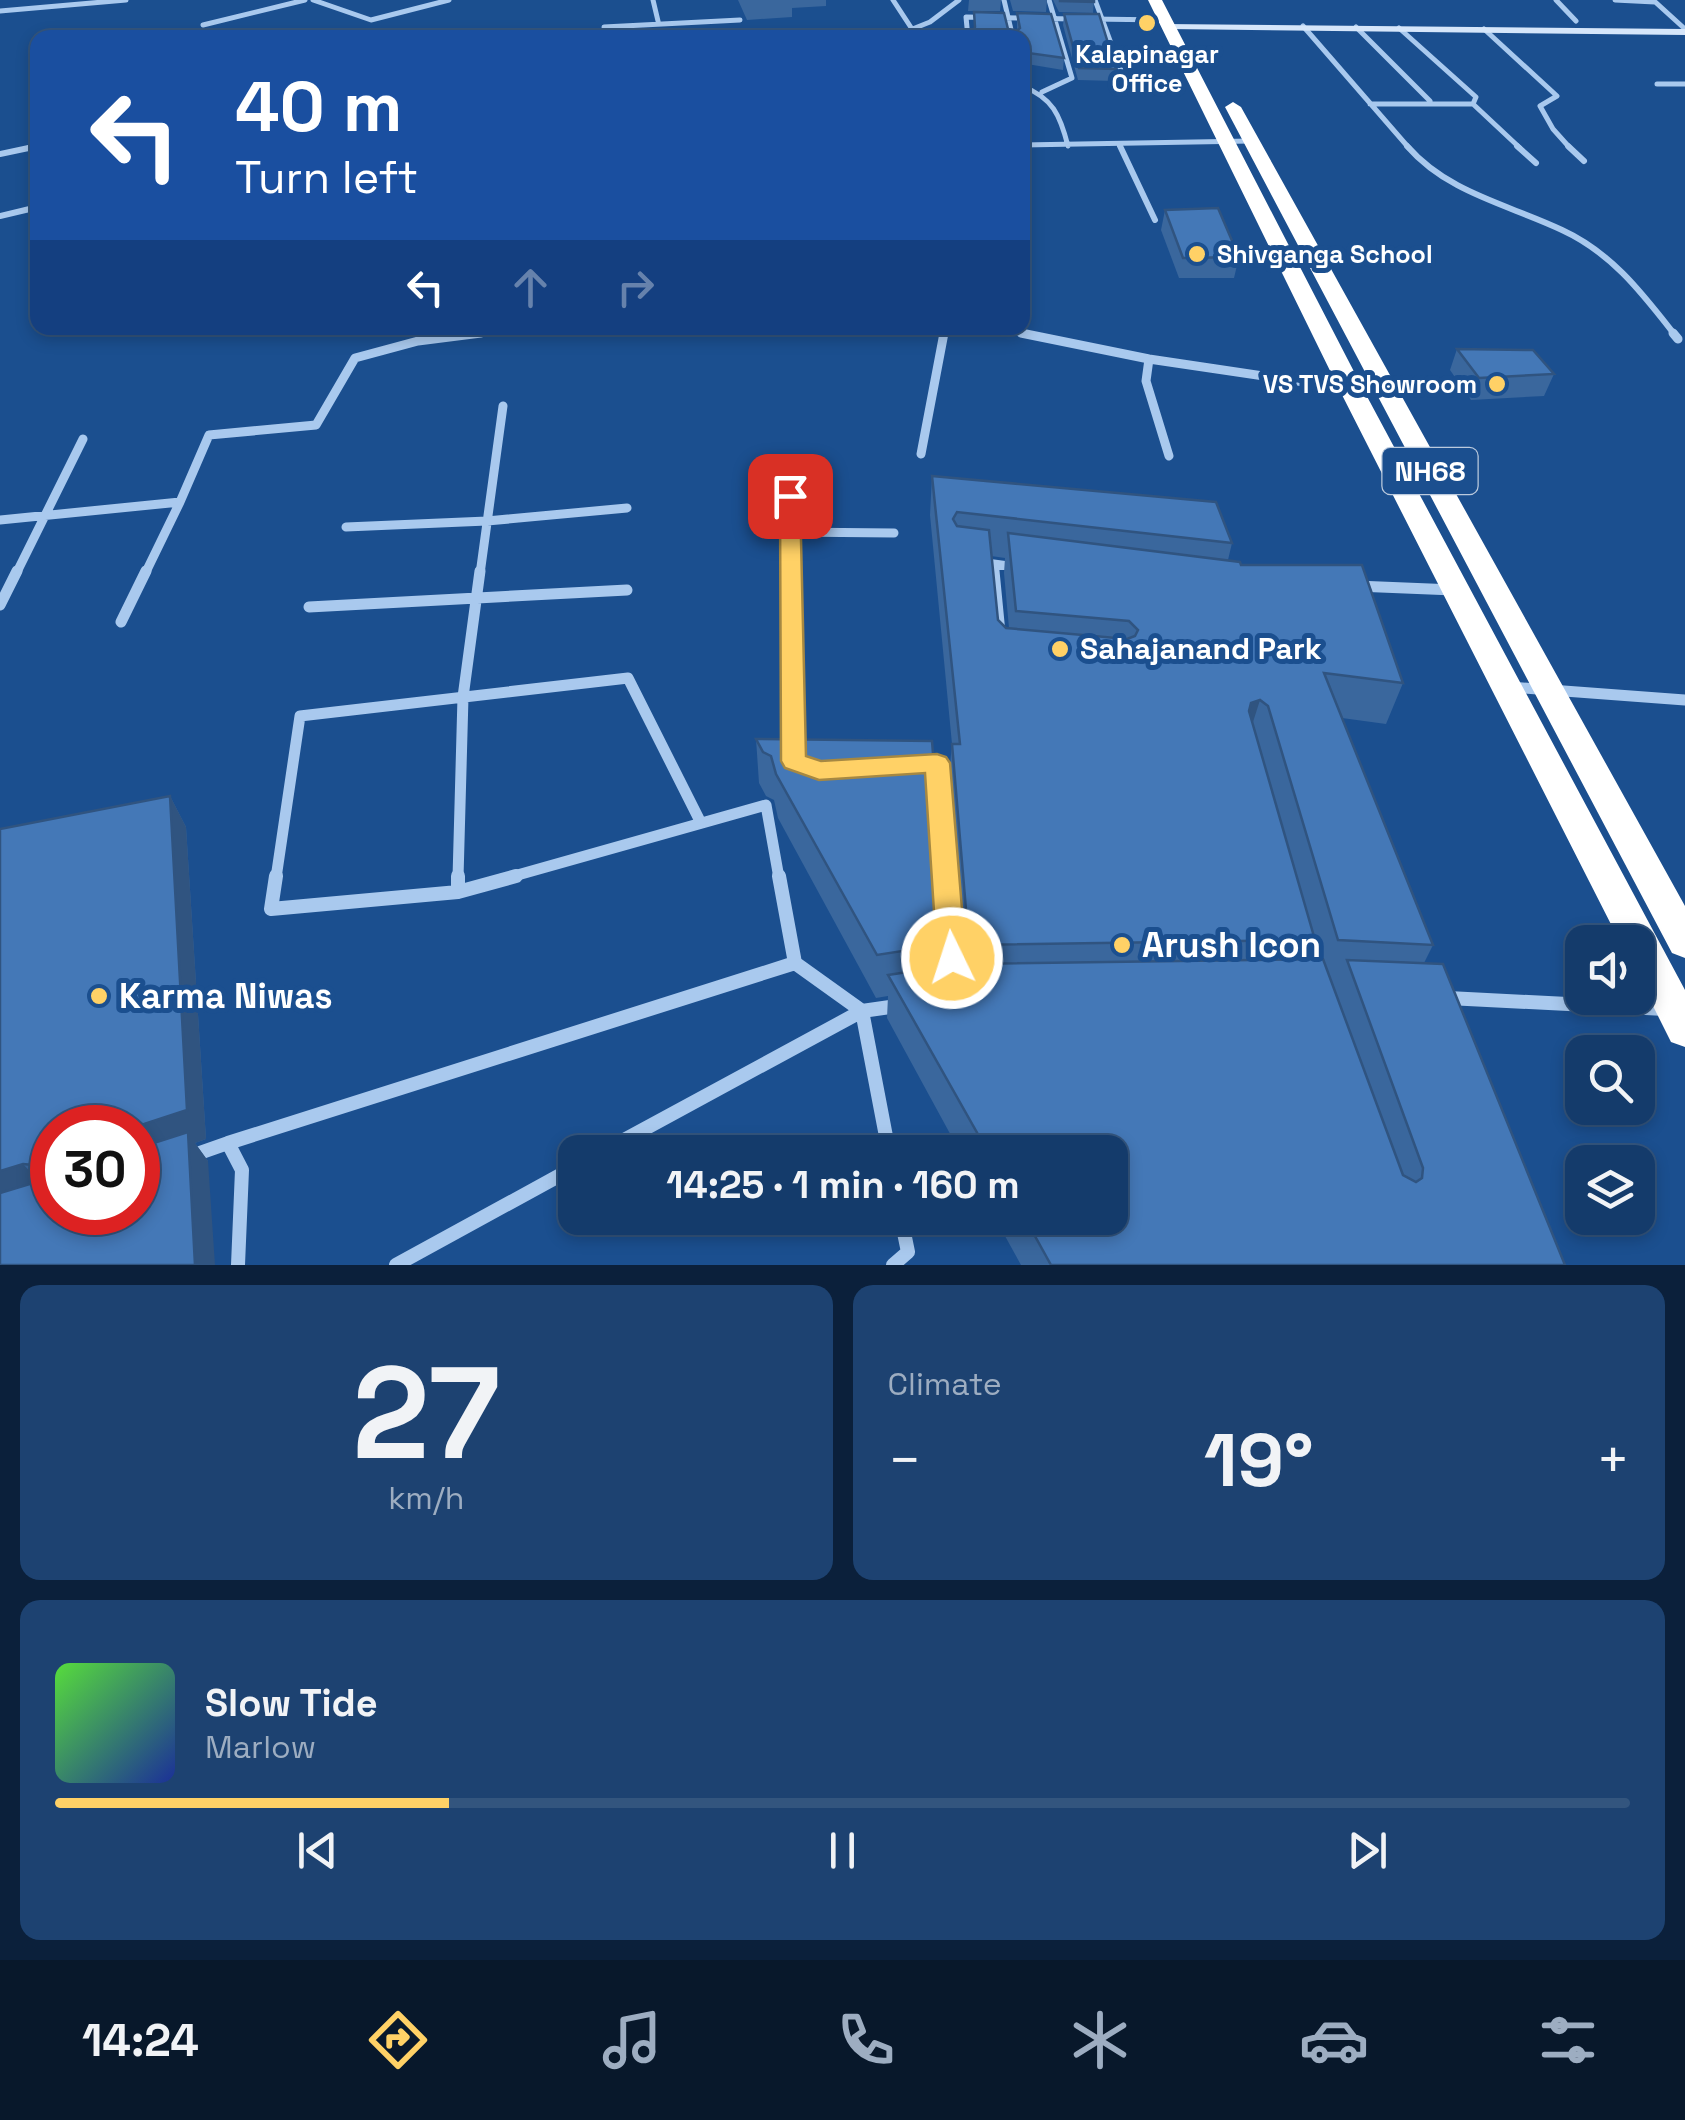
<!DOCTYPE html>
<html lang="en">
<head>
<meta charset="utf-8">
<style>
  :root { --surface:#143b6b; --page:#1d4271; --text:#f1f3f6; --muted:#9dadc1; --line:#33557e; --accent:#ffd166 }
  body { margin:0; font-family:"Space Grotesk",sans-serif; background:var(--page); color:var(--text); height:100vh; display:flex; flex-direction:column; font-size:38px; white-space:nowrap }
  * { box-sizing:border-box; margin:0 }
  p { font-size:32px; color:var(--muted) }
  .icon { flex:none; width:55px; height:55px; fill:none; stroke:currentColor; stroke-width:2; stroke-linecap:round; stroke-linejoin:round }
  .map { position:relative; height:1265px; overflow:hidden }
  .sheet { display:flex; flex-direction:column; gap:20px; padding:20px; background:#0b203b; flex:1 }
  .sheet>* { flex:none }
  .guide { position:absolute; left:30px; top:30px; width:1000px; height:305px; border-radius:20px; box-shadow:0 5px 15px #0003,0 0 0 2px var(--line); background:#1a4fa0; color:#fff; overflow:hidden }
  .controls { position:absolute; left:1565px; top:925px; display:grid; gap:20px }
  .controls a { display:grid; place-items:center; width:90px; height:90px; border-radius:20px; background:var(--surface); box-shadow:0 5px 15px #0003,0 0 0 2px var(--line); font-size:50px }
  .speed { position:absolute; left:30px; top:1105px; display:flex; gap:20px; font-size:50px; font-weight:700; text-align:center }
  .speed>* { display:grid; place-content:center; width:130px; height:130px; border-radius:50%; background:var(--surface); box-shadow:0 5px 15px #0003,0 0 0 2px var(--line); line-height:1 }
  .speed .limit { border:15px solid #d22; background:#fff; color:#111 }
  .pin { position:absolute; display:grid; place-items:center; width:85px; height:85px; color:#fff; margin:-42px; border-radius:20px; box-shadow:0 5px 15px #0006 }
  .me { position:absolute; width:110px; margin:-55px; rotate:356deg; stroke-linejoin:round; filter:drop-shadow(0 0 8px #0008) }
  .turn { display:flex; align-items:center; gap:35px; height:210px; padding:0 40px; font-size:45px }
  .turn .icon { width:130px; height:130px; stroke-width:2.5 }
  .turn b { display:block; font-size:70px; line-height:85px }
  .lanes { display:flex; align-items:center; height:95px; padding:0 40px; background:#0003; justify-content:center; gap:50px; direction:ltr }
  .lanes .off { opacity:.35 }
  .big { font-size:75px; font-weight:600; line-height:1.1 }
  .sheet .widget { flex:1; display:flex; flex-direction:column; justify-content:center; gap:15px; min-width:0; padding:0 35px; border-radius:20px; background:var(--page) }
  .sheet .dial { align-items:center; gap:0 }
  .dial b { font-size:130px; line-height:1 }
  .song { display:flex; align-items:center; gap:30px }
  .cover { width:120px; height:120px; border-radius:15px; background:linear-gradient(135deg,hsl(110 70% 55%),hsl(230 70% 35%)) }
  .played { height:10px; border-radius:5px; background:linear-gradient(90deg,var(--accent) 25%,var(--line) 25%) }
  .keys { display:flex; justify-content:space-around; direction:ltr }
  .heat { display:flex; justify-content:space-between; align-items:center; font-size:55px; direction:ltr }
  .sheet .tiles { flex:1; display:grid; gap:20px; grid-template-columns:1fr 1fr }
  .widget:last-child { grid-column:span 2 }
  .trip { position:absolute; left:558px; top:1135px; width:570px; height:100px; border-radius:20px; background:var(--surface); box-shadow:0 5px 15px #0003,0 0 0 2px var(--line); font-weight:600; line-height:100px; text-align:center }
  .dock { display:flex; height:160px; justify-content:space-around; align-items:center; background:#08182b; color:var(--muted) }
  .dock .icon { width:70px; height:70px }
  .dock .selected { color:var(--accent) }
  .dock b { font-size:45px; color:var(--text) }
  .map>svg:first-child { display:block }
  .lines { fill:none; stroke-linecap:round; stroke-linejoin:round }
  .street-far4 { stroke:#a9c9ee; stroke-width:5 }
  .street-far3 { stroke:#a9c9ee; stroke-width:6 }
  .street-far2 { stroke:#a9c9ee; stroke-width:9 }
  .street-far1 { stroke:#a9c9ee; stroke-width:11 }
  .street { stroke:#a9c9ee; stroke-width:14 }
  .secondary { fill:#d6e6fa; fill-rule:evenodd }
  .highway { fill:#fff; fill-rule:evenodd }
  .wall { fill:#3a679d; fill-rule:evenodd }
  .shaded-wall { fill:#305480 }
  .building { fill:#4478b7; stroke:#305480; stroke-width:2.5 }
  .route { fill:#ffd166; stroke:#a68842; stroke-width:2.5 }
  .poi-dot { fill:#ffd166; stroke:#1b4f8f; stroke-width:4 }
  .labels { text-anchor:middle; stroke-width:10; stroke-linejoin:round; paint-order:stroke }
  .far-poi-label { font-size:25px; font-weight:bold; fill:#fff; stroke:#1b4f8f }
  .shield { fill:#1b4f8f; stroke:#bbcadd; stroke-width:2.5 }
  .shield-label { font-size:28px; font-weight:bold; fill:#fff }
  .poi-label { font-size:30px; font-weight:bold; fill:#fff; stroke:#1b4f8f; text-anchor:start }
  .near-poi-label { font-size:35px; font-weight:bold; fill:#fff; stroke:#1b4f8f; text-anchor:start }
</style>
</head>
<body>
<div class="map">
<svg width="1685" height="1265" viewBox="0 0 1685 1265">
  <rect width="100%" height="100%" fill="#1b4f8f"/>
  <g class="lines">
    <path class="street-far4" d="M313,0L371,20L449,0
      M653,0L658,21
      M893,0L912,29
      M1004,0L1013,38
      M1095,0L1125,81
      M1556,0L1576,21
      M1615,0L1655,2
      M1653,0L1685,29
      M0,11L126,0
      M1091,19L1165,20
      M203,25L305,0
      M1303,26L1409,148
      M604,27L740,20
      M1356,27L1430,101
      M1399,28L1476,97L1473,104
      M1484,29L1557,96L1540,106L1553,129L1570,148
      M737,38L900,34L930,22L959,0
      M968,38L966,17L1074,19
      M1657,84H1685
      M1022,86C1053,98 1060,115 1068,146
      M1042,92L1072,78L1049,0
      M1370,104H1473L1520,148
      M1022,145L1251,141
      M28,148L38,146"/>
    <path class="street-far3" d="M1120,146L1155,220
      M1407,146C1448,193 1507,204 1562,230C1612,253 1642,293 1675,335
      M1517,146L1536,163
      M1568,146L1584,161
      M0,154L38,146
      M0,216L38,207
      M998,328L1033,335
      M462,335L517,328
      M944,335L945,328"/>
    <path class="street-far2" d="M1021,333L1149,359L1351,389
      M1673,333L1678,339
      M1149,359L1146,381L1169,456
      M921,454L944,333
      M790,496L791,574
      M0,520L180,502L209,435L316,425L355,358L418,341L481,333
      M346,527L487,521L627,508
      M790,532L894,533
      M979,562L1016,567
      M993,564L994,574
      M16,574L83,439
      M145,574L180,502
      M480,574L503,406"/>
    <path class="street-far1" d="M791,571L794,749
      M994,571L1000,633
      M1356,586L1454,590
      M0,605L17,571
      M309,607L627,590
      M121,622L146,571
      M1510,687L1685,700
      M922,764L937,763L946,878
      M276,878L300,716L628,678L701,823
      M458,878L463,697L480,571
      M507,878L766,805L779,878"/>
    <path class="street" d="M276,876L271,909L458,892L516,876
      M779,876L795,963
      M945,876L953,976
      M458,892V876
      M1448,998L1665,1009
      M228,1143L795,963L862,1011L602,1152
      M889,1152L862,1011L897,1006
      M191,1156L228,1143L242,1170L238,1265
      M396,1265L575,1167
      M893,1265L908,1252L901,1218"/>
    <path class="secondary" d="M1165,24L1685,29V35L1168,29Z"/>
    <path class="highway" d="M1148,0H1162L1363,389L1685,990V1047L1671,1042L1638,976V942H1620L1339,389Z
      M1233,102L1241,107L1685,906V958L1672,953L1225,107Z"/>
  </g>
  <path class="wall" d="M738,0H826V6L792,8V17L747,20Z
    M969,0H1001L1000,11H968Z
    M1010,0H1047L1046,12L1013,11Z
    M1053,0H1094L1093,13L1059,12Z
    M974,12L1014,33L1017,30V13L1064,58L1063,70L1027,64L1025,56H1022V38L974,30Z
    M1064,14L1116,69L1115,81L1078,80L1063,25Z
    M1165,210L1239,257L1234,278H1179L1161,230Z
    M1457,349L1554,374L1544,396L1471,400L1450,370Z
    M932,476L1232,543L1228,560L1241,565L1403,683L1386,724L1342,718L1433,945L1424,963L1565,1265H1021L995,1218H1110V1152H960L887,1018L888,996L876,998L778,818L774,800L766,796L759,783L756,739L948,944L946,966L963,964L948,786L952,744L930,515ZM991,556L1005,558L1004,573L1009,628H1006L998,620ZM1311,949L1314,959H1307Z
    M170,796L186,827L206,1139L195,1143L208,1161L0,1265V829Z"/>
  <path class="shaded-wall" d="M1260,700L1247,741L1239,744L1251,703Z
    M170,796L186,827L206,1139L195,1143L208,1161L215,1265H195L138,1162V1128H132Z
    M23,1164L49,1192L0,1208V1171Z"/>
  <path class="building" d="M1060,0H1094V2L1060,1Z
    M974,12L1004,13L1008,29L1014,33L1020,28L1017,13L1051,14L1064,58L1028,53L1026,44H1022V38H970L975,27Z
    M1064,14H1099L1116,69L1079,68Z
    M1218,208L1239,257L1183,258L1165,210Z
    M1457,349L1533,350L1554,374L1479,378Z
    M932,476L1216,502L1232,543L957,512L953,519L957,526L989,530L998,620L1006,628L1127,639L1135,636L1138,630L1129,621L1016,611L1008,533L1240,562L1241,565H1362L1403,683L1324,673L1433,945L1338,940L1268,706L1260,700L1251,703L1249,711L1315,940L969,945L952,744H960Z
    M756,739L932,741L948,944L877,955L776,774L771,756L763,752Z
    M170,796L187,1110L132,1128H52V1212H138V1148L188,1132L195,1265H0V1193L30,1184L37,1171L33,1165L23,1164L0,1171V829Z
    M1323,959L1403,1175L1416,1182L1422,1178L1423,1168L1347,960L1443,964L1565,1265H1051L1025,1218H1110V1152H988L888,975L960,964Z"/>
  <path class="route" d="M790,490L800,496L806,756L821,761L937,754L946,757L950,763L966,958L962,966L952,970L941,966L937,958L925,773L819,780L785,768L781,761L780,496Z"/>
  <g class="poi-dot">
    <circle cx="1147" cy="23" r="10"/>
    <circle cx="1197" cy="254" r="10"/>
    <circle cx="1497" cy="384" r="10"/>
    <circle cx="1060" cy="649" r="10"/>
    <circle cx="1122" cy="945" r="10"/>
    <circle cx="99" cy="996" r="10"/>
  </g>
  <g class="labels">
    <g class="far-poi-label">
      <text x="1147" y="63">Kalapinagar<tspan x="1147" dy="29">Office</tspan></text>
      <text x="1217" y="263" text-anchor="start">Shivganga School</text>
      <text x="1477" y="393" text-anchor="end">VS TVS Showroom</text>
    </g>
    <rect class="shield" x="1382.5" y="448" width="95" height="46" rx="8"/>
    <g class="shield-label">
      <text x="1430" y="481">NH68</text>
    </g>
    <g class="poi-label">
      <text x="1080" y="659">Sahajanand Park</text>
    </g>
    <g class="near-poi-label">
      <text x="1142" y="957">Arush Icon</text>
      <text x="119" y="1008">Karma Niwas</text>
    </g>
  </g>
</svg>
<div class="controls">
<a><svg class="icon" aria-label="sound" viewBox="0 0 24 24"><path d="M4 9h4l5-4v14l-5-4H4zM17 9q2 3 0 6"/></svg></a>
<a><svg class="icon" aria-label="search" viewBox="0 0 24 24"><circle cx="10" cy="10" r="6"/><path d="M15 15l6 6"/></svg></a>
<a><svg class="icon" aria-label="layers" viewBox="0 0 24 24"><path d="M12 4l9 5-9 5-9-5zM3 14l9 5 9-5"/></svg></a>
</div>
<div class="speed"><div class="limit">30</div></div>
<div class="pin" style="left:790px;top:496px;background:#d93025"><svg class="icon" aria-label="arrive" viewBox="0 0 24 24"><path d="M6 21V4h12l-3 4 3 4H6"/></svg></div>
<svg class="me" style="left:952px;top:958px" viewBox="-20 -20 40 40"><circle r="17" fill="#ffd166" stroke="#fff" stroke-width="3"/><path d="M0-11L8 9 0 5-8 9z" fill="#fff"/></svg>
<div class="trip">14:25 · 1 min · 160 m</div>
<div class="guide">
<div class="turn"><svg class="icon" aria-label="left" viewBox="0 0 24 24"><path d="M17 20v-9H6M10 6l-5 5 5 5"/></svg><div><b>40 m</b>Turn left</div></div>
<div class="lanes"><svg class="icon" aria-label="left" viewBox="0 0 24 24"><path d="M17 20v-9H6M10 6l-5 5 5 5"/></svg><svg class="icon off" aria-label="ahead" viewBox="0 0 24 24"><path d="M12 20V5M6 11l6-6 6 6"/></svg><svg class="icon off" aria-label="right" viewBox="0 0 24 24"><path d="M7 20v-9h11M14 6l5 5-5 5"/></svg></div>
</div>
</div>
<section class="sheet">
<div class="tiles">
<div class="widget dial"><b>27</b><p>km/h</p></div>
<div class="widget"><p>Climate</p>
<div class="heat"><a>−</a><b class="big">19°</b><a>+</a></div>
</div>
<div class="widget">
<div class="song"><i class="cover"></i><div><b>Slow Tide</b><p>Marlow</p></div></div>
<div class="played"></div>
<div class="keys"><svg class="icon" aria-label="previous" viewBox="0 0 24 24"><path d="M18 5L8 12l10 7zM5 5v14"/></svg><svg class="icon" aria-label="pause" viewBox="0 0 24 24"><path d="M8 5v14M16 5v14"/></svg><svg class="icon" aria-label="next" viewBox="0 0 24 24"><path d="M6 5l10 7-10 7zM19 5v14"/></svg></div>
</div>
</div>
</section>
<nav class="dock">
<b>14:24</b>
<svg class="icon selected" aria-label="directions" viewBox="0 0 24 24"><path d="M12 3l9 9-9 9-9-9zM9 14v-3h6M13 9l2 2-2 2"/></svg>
<svg class="icon" aria-label="music" viewBox="0 0 24 24"><path d="M9 18V5l10-2v13"/><circle cx="6" cy="18" r="3"/><circle cx="16" cy="16" r="3"/></svg>
<svg class="icon" aria-label="phone" viewBox="0 0 24 24"><path d="M5 4h4l2 5-3 2q2 4 5 5l2-3 5 2v4C11 20 4 13 5 4z"/></svg>
<svg class="icon" aria-label="climate" viewBox="0 0 24 24"><path d="M12 3v18M4 7l16 10M4 17L20 7"/></svg>
<svg class="icon" aria-label="car" viewBox="0 0 24 24"><path d="M5 17H2v-5l4-1 3-4h7l3 4 3 1v5h-3M9 17h6M6 11h13"/><circle cx="7" cy="17" r="2"/><circle cx="17" cy="17" r="2"/></svg>
<svg class="icon" aria-label="filters" viewBox="0 0 24 24"><path d="M4 7h16M4 17h16"/><circle cx="9" cy="7" r="2"/><circle cx="15" cy="17" r="2"/></svg>
</nav>
</body>
</html>
